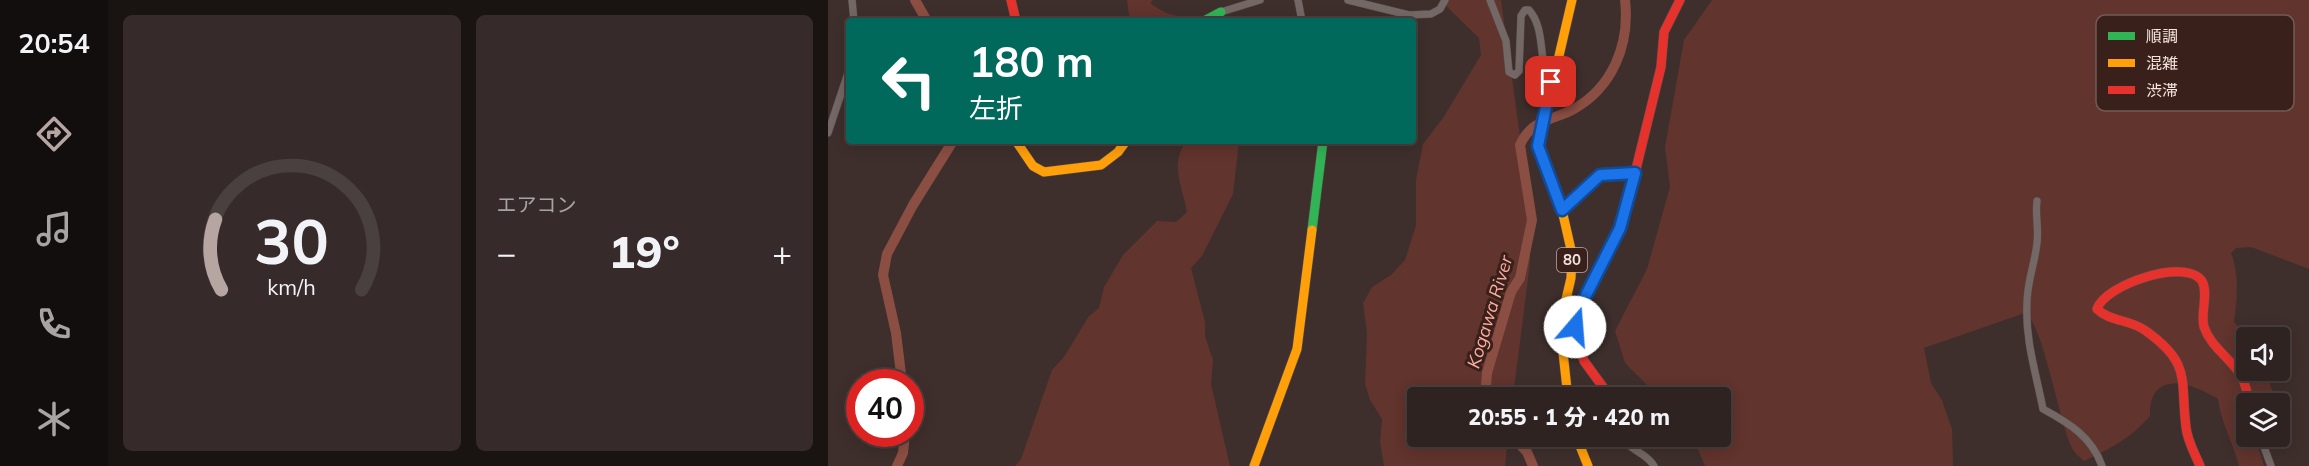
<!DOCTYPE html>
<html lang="ja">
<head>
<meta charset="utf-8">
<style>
  :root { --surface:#2e2321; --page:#362b2a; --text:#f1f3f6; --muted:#a7a4a5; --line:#49403f; --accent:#b6a5a1 }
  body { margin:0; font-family:Mulish,"Noto Sans JP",sans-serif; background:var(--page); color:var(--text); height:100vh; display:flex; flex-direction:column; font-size:22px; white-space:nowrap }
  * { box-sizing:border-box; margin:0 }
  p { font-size:20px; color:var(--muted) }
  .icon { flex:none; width:33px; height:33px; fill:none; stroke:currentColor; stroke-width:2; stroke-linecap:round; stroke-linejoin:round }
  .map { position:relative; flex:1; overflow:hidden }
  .panel { display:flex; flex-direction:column; gap:15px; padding:15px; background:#191312; width:720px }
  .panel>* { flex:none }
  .top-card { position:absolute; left:18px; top:18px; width:570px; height:126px; border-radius:6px; box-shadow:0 3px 15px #0003,0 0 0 2px var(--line); background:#00695c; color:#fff; overflow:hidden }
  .fabs { position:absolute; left:1408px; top:327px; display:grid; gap:12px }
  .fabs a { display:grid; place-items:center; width:54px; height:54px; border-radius:6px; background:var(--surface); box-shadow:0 3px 15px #0003,0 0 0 2px var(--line); font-size:30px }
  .speed { position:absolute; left:18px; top:369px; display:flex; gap:12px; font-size:30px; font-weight:700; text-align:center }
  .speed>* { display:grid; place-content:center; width:78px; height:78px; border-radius:50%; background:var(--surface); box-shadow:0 3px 15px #0003,0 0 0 2px var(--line); line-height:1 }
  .speed .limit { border:9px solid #d22; background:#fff; color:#111 }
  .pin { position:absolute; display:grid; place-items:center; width:51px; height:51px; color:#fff; margin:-26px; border-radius:12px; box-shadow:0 3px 9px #0006 }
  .me { position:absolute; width:66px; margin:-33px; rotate:18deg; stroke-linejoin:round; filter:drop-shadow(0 0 4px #0008) }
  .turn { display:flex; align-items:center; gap:21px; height:126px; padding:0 24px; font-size:27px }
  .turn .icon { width:78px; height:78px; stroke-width:2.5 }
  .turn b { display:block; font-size:42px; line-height:51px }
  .big { font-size:45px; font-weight:800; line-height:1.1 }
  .panel .card { flex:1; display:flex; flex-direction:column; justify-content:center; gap:9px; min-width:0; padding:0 21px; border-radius:9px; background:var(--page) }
  .panel .dial { align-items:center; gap:0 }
  .dial svg { height:156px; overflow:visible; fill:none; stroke:var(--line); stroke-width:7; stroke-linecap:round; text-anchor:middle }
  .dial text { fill:var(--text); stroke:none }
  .heat { display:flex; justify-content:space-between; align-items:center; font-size:33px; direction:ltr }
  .panel .tiles { flex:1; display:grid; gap:15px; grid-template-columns:repeat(2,1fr) }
  .trip { position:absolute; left:579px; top:387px; width:324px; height:60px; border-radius:6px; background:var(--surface); box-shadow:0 3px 15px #0003,0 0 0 2px var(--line); font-weight:800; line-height:60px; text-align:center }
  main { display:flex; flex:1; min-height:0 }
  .menu { display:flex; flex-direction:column; width:108px; justify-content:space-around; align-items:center; background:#120e0d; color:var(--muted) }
  .menu .icon { width:42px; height:42px }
  .menu .active { color:var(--accent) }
  .menu b { font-size:27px; color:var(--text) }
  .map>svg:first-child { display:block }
  .green { fill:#61342d }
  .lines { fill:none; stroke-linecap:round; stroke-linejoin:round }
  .river { stroke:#8b4e43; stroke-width:10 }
  .street-casing { stroke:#5a4d4a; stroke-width:8 }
  .fast-casing { stroke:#5a4d4a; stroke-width:10 }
  .slow-casing { stroke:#5a4d4a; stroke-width:10 }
  .jam-casing { stroke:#5a4d4a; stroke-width:10 }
  .street { stroke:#746866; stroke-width:7 }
  .fast { stroke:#30b455; stroke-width:9 }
  .slow { stroke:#ff9f0a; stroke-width:9 }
  .jam { stroke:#e5322d; stroke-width:9 }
  .route-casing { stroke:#114b97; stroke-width:15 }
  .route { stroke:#1a73e8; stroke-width:10 }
  .labels { text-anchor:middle; stroke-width:6; stroke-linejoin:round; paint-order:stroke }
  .shield { fill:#3a201b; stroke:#bea9a5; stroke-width:1.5 }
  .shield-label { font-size:15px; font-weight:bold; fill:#f6e4e0 }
  .water-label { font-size:18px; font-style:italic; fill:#fead9f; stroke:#3a201b }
  .key { fill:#3a201b; stroke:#725b56; stroke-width:1.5 }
  .key-label { font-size:16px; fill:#f6e4e0 }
</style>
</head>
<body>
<main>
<nav class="menu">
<b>20:54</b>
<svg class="icon active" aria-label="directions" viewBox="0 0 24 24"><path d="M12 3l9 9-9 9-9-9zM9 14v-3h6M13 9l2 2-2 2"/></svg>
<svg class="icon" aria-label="music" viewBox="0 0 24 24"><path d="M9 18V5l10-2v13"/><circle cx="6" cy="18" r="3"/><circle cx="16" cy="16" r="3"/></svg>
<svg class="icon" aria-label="phone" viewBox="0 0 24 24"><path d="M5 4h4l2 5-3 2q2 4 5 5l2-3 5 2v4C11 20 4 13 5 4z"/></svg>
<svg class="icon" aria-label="climate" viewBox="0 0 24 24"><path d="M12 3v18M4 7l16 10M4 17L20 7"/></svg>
</nav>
<section class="panel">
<div class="tiles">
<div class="card dial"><svg viewBox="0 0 100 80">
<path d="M14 69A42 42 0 1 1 86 69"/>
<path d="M14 69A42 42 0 0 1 11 33" stroke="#b6a5a1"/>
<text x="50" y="56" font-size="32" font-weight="700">30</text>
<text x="50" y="72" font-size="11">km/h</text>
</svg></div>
<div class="card"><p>エアコン</p>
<div class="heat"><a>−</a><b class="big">19°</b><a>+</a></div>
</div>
</div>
</section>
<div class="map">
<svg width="1481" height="466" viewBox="0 0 1481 466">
  <rect width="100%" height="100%" fill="#3e2f2c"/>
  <path class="green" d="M299,0H324L323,4L338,13L370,21H307L301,15Z
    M612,0H673L702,208V263L685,397L590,398V436L680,437L677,466H556L552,442L554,419L542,400L537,384L539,333L535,303L544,287L563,275L577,260L588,225V180L595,144L615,118L653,55L651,38Z
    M884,0H1481V269L1423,247L1408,248L1403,253C1412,277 1409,298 1406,322L1420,337L1419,370L1438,371L1448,403L1419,404V436L1427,437L1436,466H1411C1405,442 1393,423 1390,399C1363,382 1321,369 1322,416C1303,438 1282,449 1256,461C1252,457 1246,453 1244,448C1231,422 1215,323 1197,313L1096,348L1103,383L1114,400L1124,429L1125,466H877L865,437L892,436V398L831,397L797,363L787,331L819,269L842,187L837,147L856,40Z
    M358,141H411L405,194L374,256L363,268L377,322V336L385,360L383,384L402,466H187L193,459L224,370L236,357L261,316L271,308L276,287L295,255L329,221L348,222L359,212C354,186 342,165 358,141Z"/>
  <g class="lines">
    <path class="river" d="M87,0L99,21
      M74,382L68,333L55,275L59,254L85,205L125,141
      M657,398L659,373L683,292L692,278L704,220L692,145C703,120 722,121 744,110C785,88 802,44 797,0
      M684,436L699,452L705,466
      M69,466L75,453L77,434"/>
    <defs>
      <path id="street" d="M24,0L26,21
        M470,0L474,21
        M520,0L581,15L603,14L612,9L617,0
        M662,0L678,41L681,72L687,75L691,71L693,16L697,10H701C719,30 709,65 723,82
        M393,12L432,0
        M0,133L21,70
        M1209,201C1207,215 1211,229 1209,243C1207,263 1199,282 1199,303C1197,340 1208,373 1215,409C1241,423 1264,437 1274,466
        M734,210L772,175L807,173
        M795,436C802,452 818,452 826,466
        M1432,436L1443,466"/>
      <path id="fast" d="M376,21L393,12
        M484,230L495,141"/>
      <path id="slow" d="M188,141L205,166L216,172L273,165L290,152L298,141
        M740,398L732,325L743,278L744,254L734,210L710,146L744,0
        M748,436L760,466
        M426,466L469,349L484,230"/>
      <path id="jam" d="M183,0L188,21
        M783,398L756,361L749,339L748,317L797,214L833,67L836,32L852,0
        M1372,466C1367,454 1359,440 1358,427C1352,379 1364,364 1318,331C1302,319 1282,322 1269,309C1276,285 1358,257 1374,281C1381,294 1372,313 1376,327C1383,347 1401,357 1412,374C1418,383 1419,394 1422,404"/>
    </defs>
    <use href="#street" class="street-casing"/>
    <use href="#fast" class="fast-casing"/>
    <use href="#slow" class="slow-casing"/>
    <use href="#jam" class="jam-casing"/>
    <use href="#street" class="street"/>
    <use href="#fast" class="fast"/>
    <use href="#slow" class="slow"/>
    <use href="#jam" class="jam"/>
  </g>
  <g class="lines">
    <defs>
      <path id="route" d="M723,82L710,146L734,210L772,175L807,173L792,228L750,311L747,327"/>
    </defs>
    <use href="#route" class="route-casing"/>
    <use href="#route" class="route"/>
  </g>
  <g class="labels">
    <rect class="shield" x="729" y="248" width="30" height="24" rx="4.5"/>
    <g class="shield-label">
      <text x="744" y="265">80</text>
    </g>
    <g class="water-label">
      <text transform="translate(662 312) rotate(-73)" y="6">Kogawa River</text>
    </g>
  </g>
  <rect x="1268" y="15" width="198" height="96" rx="9" class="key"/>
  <rect x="1280" y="32" width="27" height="8" fill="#30b455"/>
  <rect x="1280" y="59" width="27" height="8" fill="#ff9f0a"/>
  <rect x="1280" y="86" width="27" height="8" fill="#e5322d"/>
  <g class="key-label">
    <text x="1318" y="42">順調</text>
    <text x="1318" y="69">混雑</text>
    <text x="1318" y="96">渋滞</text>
  </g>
</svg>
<div class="fabs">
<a><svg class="icon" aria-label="sound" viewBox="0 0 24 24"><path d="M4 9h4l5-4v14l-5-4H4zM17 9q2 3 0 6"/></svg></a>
<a><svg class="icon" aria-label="layers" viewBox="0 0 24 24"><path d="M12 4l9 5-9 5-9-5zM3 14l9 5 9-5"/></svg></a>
</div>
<div class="speed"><div class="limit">40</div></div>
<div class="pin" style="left:723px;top:82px;background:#d93025"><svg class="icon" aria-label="arrive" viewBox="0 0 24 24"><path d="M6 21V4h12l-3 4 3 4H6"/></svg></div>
<svg class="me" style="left:747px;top:327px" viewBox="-20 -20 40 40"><circle r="19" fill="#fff"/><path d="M0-13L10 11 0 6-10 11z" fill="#1a73e8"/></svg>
<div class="trip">20:55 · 1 分 · 420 m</div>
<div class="top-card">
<div class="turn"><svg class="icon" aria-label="left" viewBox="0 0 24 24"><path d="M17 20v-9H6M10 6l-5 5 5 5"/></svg><div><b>180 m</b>左折</div></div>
</div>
</div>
</main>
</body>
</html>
